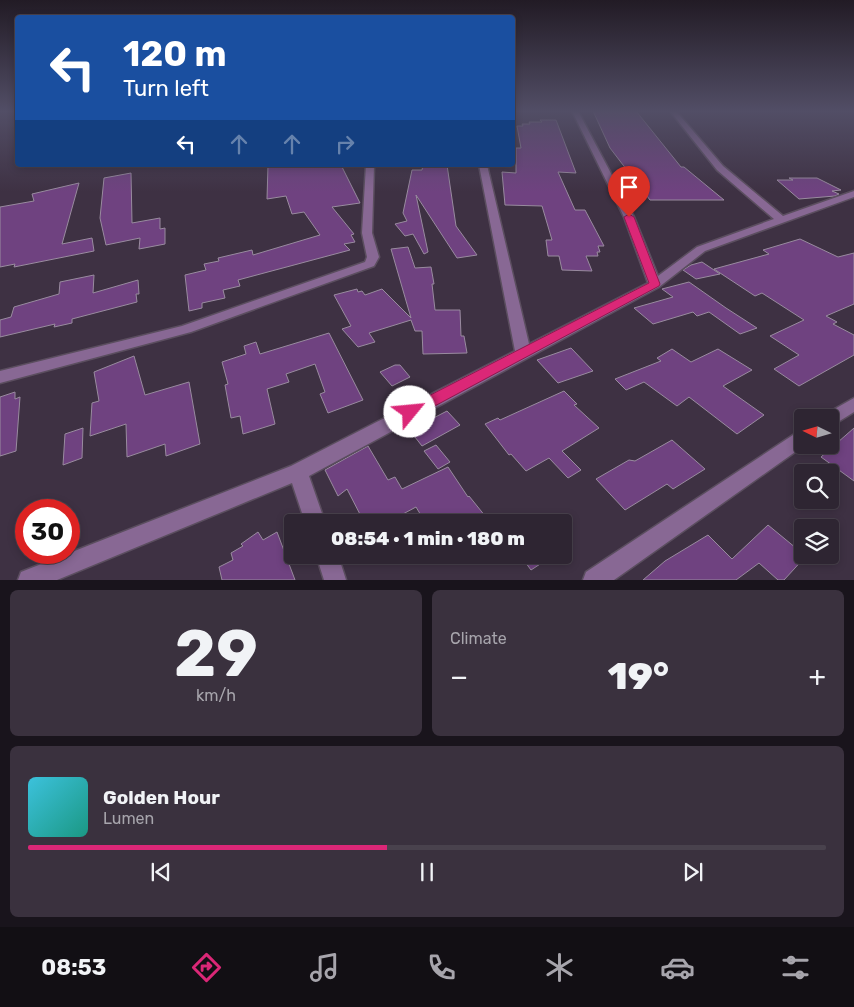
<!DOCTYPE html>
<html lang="en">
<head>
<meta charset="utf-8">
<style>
  :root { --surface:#2e2532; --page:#3a313e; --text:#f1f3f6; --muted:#a7a5ac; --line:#49424d; --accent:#db2777 }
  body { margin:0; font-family:Rubik,sans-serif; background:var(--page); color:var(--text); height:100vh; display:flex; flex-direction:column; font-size:19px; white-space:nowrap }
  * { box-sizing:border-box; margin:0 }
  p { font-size:16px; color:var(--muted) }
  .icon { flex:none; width:28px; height:28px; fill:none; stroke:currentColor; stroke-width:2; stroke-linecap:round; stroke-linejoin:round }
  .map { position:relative; height:580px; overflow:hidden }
  .sheet { display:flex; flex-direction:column; gap:10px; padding:10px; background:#19141c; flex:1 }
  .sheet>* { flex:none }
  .guide { position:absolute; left:15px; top:15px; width:500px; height:152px; border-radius:5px; box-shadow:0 2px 8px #0003,0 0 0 1px var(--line); background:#1a4fa0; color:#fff; overflow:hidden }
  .needle { width:32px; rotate:275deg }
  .tools { position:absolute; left:794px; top:409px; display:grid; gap:10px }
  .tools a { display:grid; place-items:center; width:45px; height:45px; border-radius:5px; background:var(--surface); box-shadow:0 2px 8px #0003,0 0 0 1px var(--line); font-size:25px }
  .speed { position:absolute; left:15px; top:499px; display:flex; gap:10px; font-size:25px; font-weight:700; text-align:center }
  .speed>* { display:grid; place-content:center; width:65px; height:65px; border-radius:50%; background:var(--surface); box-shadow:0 2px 8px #0003,0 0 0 1px var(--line); line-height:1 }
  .speed .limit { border:8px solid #d22; background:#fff; color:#111 }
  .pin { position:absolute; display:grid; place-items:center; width:42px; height:42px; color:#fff; margin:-51px -21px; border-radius:50% 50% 50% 0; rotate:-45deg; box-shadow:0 0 5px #0007 }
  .pin .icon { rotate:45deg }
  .me { position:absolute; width:55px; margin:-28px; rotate:62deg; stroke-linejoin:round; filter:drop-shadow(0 0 4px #0008) }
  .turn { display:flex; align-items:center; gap:18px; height:105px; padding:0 25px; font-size:22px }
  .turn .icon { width:65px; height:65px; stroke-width:2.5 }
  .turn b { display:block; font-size:35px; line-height:42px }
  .lanes { display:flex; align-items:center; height:48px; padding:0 25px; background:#0003; justify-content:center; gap:25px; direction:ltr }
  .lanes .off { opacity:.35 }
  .big { font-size:38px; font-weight:800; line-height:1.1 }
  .sheet .tile { flex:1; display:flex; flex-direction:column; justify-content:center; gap:8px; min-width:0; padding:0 18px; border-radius:8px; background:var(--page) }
  .sheet .dial { align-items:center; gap:0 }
  .dial b { font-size:65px; line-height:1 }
  .song { display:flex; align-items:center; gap:15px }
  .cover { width:60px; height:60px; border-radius:8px; background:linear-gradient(135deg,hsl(190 70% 55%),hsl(170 70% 35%)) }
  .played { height:5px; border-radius:2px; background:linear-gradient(90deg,var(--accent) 45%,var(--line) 45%) }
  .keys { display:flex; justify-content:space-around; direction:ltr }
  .heat { display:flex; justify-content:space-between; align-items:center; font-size:28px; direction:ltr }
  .sheet .tiles { flex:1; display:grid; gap:10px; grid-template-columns:1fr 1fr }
  .tile:last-child { grid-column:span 2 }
  .trip { position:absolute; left:284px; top:514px; width:288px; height:50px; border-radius:5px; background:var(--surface); box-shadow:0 2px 8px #0003,0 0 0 1px var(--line); font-weight:800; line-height:50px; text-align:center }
  .tabs { display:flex; height:80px; justify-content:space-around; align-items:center; background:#120f14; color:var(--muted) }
  .tabs .icon { width:35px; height:35px }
  .tabs .selected { color:var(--accent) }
  .tabs b { font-size:22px; color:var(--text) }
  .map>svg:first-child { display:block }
  .building { fill:#6f4280; stroke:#998b9f }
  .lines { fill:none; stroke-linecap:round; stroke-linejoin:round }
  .minor-casing { stroke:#5b4e5f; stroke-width:3 }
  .minor { fill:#886894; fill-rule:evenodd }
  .route { fill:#db2777; stroke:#8e194d }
</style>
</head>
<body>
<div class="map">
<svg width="854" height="580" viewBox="0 0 854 580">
  <rect width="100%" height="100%" fill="#3e3143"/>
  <path class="building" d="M593,111H636L681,167H684L724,200H650L610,148Z
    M540,120H556L576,173L558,172L575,210H585L604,246H598L600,252H597L598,256H586L592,271L562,270L559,256H548L546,240H552L542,206L505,205L502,172L516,173V148H521L517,126H523L522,124H530L529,122H542Z
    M268,165H341L360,203L332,207L354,234L351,235L355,242L344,244L350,250L238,280L240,286L223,290L225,298L202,303V308L189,311L185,275L206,270L204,264L219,261L218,258L252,250L253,255L320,235L304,212L292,214L286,196L267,199Z
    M423,165H447L456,226L477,255L457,258L416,195L428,252L424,254L413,234L405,236L395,224L407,221L403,213L412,170H422Z
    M131,173L132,223L160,218V229L165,228V244L139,249L140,238L106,245L100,218L104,178Z
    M789,178H817L841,190L832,191L839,194L835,196L799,199L777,180H793Z
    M79,183L62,244L92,238L94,251L14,267L15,264L0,267V207L34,201L32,194Z
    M800,239L838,257L854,253V304L826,316L837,322L833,324L854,335V355L799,386L774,369L799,355L770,336L804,320L762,293L755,296L714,269L769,254L763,250Z
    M408,247L415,268L431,267L434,284H432L435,310H460L461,336H464L467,353L423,354L422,331H415L411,320L369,333L375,342L358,347L342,329L351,326L334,295L357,289L358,292L362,291L365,295L382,289L411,318L391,249Z
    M702,262L720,274L696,279L683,270L691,265Z
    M94,275L93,293L138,280L139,294H136L137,302L72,319V323L54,327L55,324L0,337V320L11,317L14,307L59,294L60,282Z
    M689,282L726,308L757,328L740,334L709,312L697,316L693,312L653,324L634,308L673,297L662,289Z
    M329,333L363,400L328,413L320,394L325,392L315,364L286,374L289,382L267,389L275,424L243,434L240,416L231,418L225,385L228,384L222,362L246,354L244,346L256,342L260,354Z
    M571,348L593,371L558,383L537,360Z
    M672,349L691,362L718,349L752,370L723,386L764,415L737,434L689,397L677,406L644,382L626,390L615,379L661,361L657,358Z
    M134,356L145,395L189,382L200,444L166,456L165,444L127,457L126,424L90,436L92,403L99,401L94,372Z
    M395,365H400L410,377L392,386L380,372Z
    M564,391L577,404L574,405L599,428L562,451L581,470L568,478L549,458L526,471L511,454L509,455L485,424L498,418L500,420Z
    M15,392V399L20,397L16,451L0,456V397Z
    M447,411L460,425L422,446L411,432L419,428L418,426Z
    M83,428L82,458L63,465L65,434Z
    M854,428V481L821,457Z
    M672,440L705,469L673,489L667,484L625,510L596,479L629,460L635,461Z
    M436,445L450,462L438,469L424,451Z
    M368,446L388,480L395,477L402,489L448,467L468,497L469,496L490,522H425L416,507L388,522H364L347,489L338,496L325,470Z
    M768,525L802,553V555L806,556L784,580H778L759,563L736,580H643L665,561L708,535L732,559Z
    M258,532L263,540L277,532L295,580H222L219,567L233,560L231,553L243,546L241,544Z
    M520,555H554L531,570Z"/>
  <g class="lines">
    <defs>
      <path id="minor" d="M572,111H578L634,217L658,276L697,247L774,219L717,170L670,111H676L723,166L783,216L854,191V197L705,251L659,287L309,476L325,522H305L292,483L57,580H18L21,572L291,466L515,351L479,165H487L529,344L648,283L624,217Z
        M366,165H374L372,233L379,257L374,266L191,332L0,383V371L182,326L365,262L367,257L362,233Z
        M854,398V412L830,427V418H823L824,415Z
        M802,431V445H805L614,580H583L586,572L796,433Z
        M316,555H338L346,580H324Z"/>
    </defs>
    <use href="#minor" class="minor-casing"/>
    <use href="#minor" class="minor"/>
  </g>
  <linearGradient id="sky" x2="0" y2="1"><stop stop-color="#221b25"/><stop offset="0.58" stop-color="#524e66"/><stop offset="1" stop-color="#524e66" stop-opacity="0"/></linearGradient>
  <rect width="854" height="192" fill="url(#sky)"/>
  <path class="route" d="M629,214L634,217L660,284L659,286L416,416H405L403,412L405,408L649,283L624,217Z"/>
</svg>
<div class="tools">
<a><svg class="needle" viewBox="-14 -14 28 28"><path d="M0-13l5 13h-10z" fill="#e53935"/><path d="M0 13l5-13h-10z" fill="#a7a5ac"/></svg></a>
<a><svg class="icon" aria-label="search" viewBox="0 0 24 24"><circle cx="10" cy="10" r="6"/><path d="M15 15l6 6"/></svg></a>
<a><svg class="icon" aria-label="layers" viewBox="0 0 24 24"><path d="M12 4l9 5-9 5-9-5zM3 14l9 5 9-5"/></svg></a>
</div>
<div class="speed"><div class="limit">30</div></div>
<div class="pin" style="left:629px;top:217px;background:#d93025"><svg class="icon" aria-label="arrive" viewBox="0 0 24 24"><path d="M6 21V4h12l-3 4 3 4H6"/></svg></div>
<svg class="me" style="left:410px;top:412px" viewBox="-20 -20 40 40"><circle r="19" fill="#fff"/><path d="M0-13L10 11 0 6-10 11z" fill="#db2777"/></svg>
<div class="trip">08:54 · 1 min · 180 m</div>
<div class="guide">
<div class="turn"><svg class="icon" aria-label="left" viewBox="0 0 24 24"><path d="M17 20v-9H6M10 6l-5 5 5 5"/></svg><div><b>120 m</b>Turn left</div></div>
<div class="lanes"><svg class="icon" aria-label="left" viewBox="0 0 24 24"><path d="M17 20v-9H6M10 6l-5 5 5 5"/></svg><svg class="icon off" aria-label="ahead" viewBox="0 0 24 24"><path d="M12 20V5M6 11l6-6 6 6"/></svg><svg class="icon off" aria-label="ahead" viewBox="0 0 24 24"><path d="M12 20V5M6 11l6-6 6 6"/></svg><svg class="icon off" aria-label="right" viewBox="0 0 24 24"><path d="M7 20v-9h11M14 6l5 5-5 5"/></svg></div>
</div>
</div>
<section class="sheet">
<div class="tiles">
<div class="tile dial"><b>29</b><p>km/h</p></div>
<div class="tile"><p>Climate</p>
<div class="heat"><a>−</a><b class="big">19°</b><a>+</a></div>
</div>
<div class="tile">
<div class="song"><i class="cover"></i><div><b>Golden Hour</b><p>Lumen</p></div></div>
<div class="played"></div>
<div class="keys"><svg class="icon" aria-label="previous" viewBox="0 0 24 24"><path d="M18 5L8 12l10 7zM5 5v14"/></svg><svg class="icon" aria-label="pause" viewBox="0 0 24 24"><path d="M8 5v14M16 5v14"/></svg><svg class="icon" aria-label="next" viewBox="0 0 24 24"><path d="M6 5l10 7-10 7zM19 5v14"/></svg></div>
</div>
</div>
</section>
<nav class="tabs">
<b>08:53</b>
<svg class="icon selected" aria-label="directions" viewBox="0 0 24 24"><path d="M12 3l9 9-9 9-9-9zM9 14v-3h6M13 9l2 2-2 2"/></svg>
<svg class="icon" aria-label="music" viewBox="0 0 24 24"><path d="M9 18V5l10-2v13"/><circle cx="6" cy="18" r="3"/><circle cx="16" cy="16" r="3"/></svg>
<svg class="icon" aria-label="phone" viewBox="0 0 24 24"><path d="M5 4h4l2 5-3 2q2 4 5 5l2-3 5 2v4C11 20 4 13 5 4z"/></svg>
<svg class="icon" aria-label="climate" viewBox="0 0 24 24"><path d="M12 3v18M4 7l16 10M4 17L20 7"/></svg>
<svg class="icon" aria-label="car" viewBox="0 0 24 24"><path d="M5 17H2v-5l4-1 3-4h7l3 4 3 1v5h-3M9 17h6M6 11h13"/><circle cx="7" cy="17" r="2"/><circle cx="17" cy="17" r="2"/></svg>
<svg class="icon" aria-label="filters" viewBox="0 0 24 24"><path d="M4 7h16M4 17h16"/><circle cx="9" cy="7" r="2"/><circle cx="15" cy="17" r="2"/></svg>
</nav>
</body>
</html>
